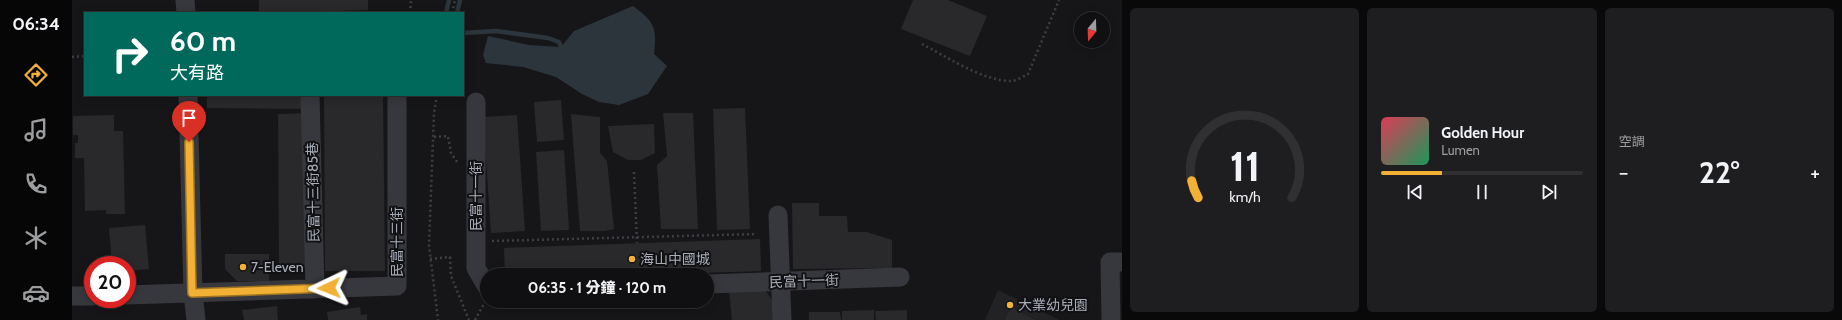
<!DOCTYPE html>
<html lang="zh-TW">
<head>
<meta charset="utf-8">
<style>
  :root { --surface:#101012; --page:#1e1e20; --text:#f1f3f6; --muted:#9c9d9f; --line:#303032; --accent:#f2b134 }
  body { margin:0; font-family:Cabin,"Noto Sans TC",sans-serif; background:var(--page); color:var(--text); height:100vh; display:flex; flex-direction:column; font-size:15px; white-space:nowrap }
  * { box-sizing:border-box; margin:0 }
  p { font-size:13px; color:var(--muted) }
  .icon { flex:none; width:22px; height:22px; fill:none; stroke:currentColor; stroke-width:2; stroke-linecap:round; stroke-linejoin:round }
  .map { position:relative; flex:1; overflow:hidden }
  .drawer { display:flex; flex-direction:column; gap:8px; padding:8px; background:#09090a; width:720px }
  .drawer>* { flex:none }
  .guide { position:absolute; left:12px; top:12px; width:380px; height:84px; border-radius:0px; box-shadow:0 2px 10px #0003,0 0 0 1px var(--line); background:#00695c; color:#fff; overflow:hidden }
  .needle { width:26px; rotate:199deg }
  .buttons { position:absolute; left:1002px; top:12px; display:grid; gap:8px }
  .buttons a { display:grid; place-items:center; width:36px; height:36px; border-radius:50%; background:var(--surface); box-shadow:0 2px 10px #0003,0 0 0 1px var(--line); font-size:20px }
  .speed { position:absolute; left:12px; top:256px; display:flex; gap:8px; font-size:20px; font-weight:700; text-align:center }
  .speed>* { display:grid; place-content:center; width:52px; height:52px; border-radius:50%; background:var(--surface); box-shadow:0 2px 10px #0003,0 0 0 1px var(--line); line-height:1 }
  .speed .limit { border:6px solid #d22; background:#fff; color:#111 }
  .pin { position:absolute; display:grid; place-items:center; width:34px; height:34px; color:#fff; margin:-41px -17px; border-radius:50% 50% 50% 0; rotate:-45deg; box-shadow:0 0 4px #0007 }
  .pin .icon { rotate:45deg }
  .me { position:absolute; width:44px; margin:-22px; rotate:268deg; stroke-linejoin:round; filter:drop-shadow(0 0 3px #0008) }
  .turn { display:flex; align-items:center; gap:14px; height:84px; padding:0 20px; font-size:18px }
  .turn .icon { width:52px; height:52px; stroke-width:2.5 }
  .turn b { display:block; font-size:28px; line-height:34px }
  .big { font-size:30px; font-weight:800; line-height:1.1 }
  .drawer .card { flex:1; display:flex; flex-direction:column; justify-content:center; gap:6px; min-width:0; padding:0 14px; border-radius:6px; background:var(--page) }
  .drawer .dial { align-items:center; gap:0 }
  .dial svg { height:104px; overflow:visible; fill:none; stroke:var(--line); stroke-width:7; stroke-linecap:round; text-anchor:middle }
  .dial text { fill:var(--text); stroke:none }
  .song { display:flex; align-items:center; gap:12px }
  .cover { width:48px; height:48px; border-radius:6px; background:linear-gradient(135deg,hsl(350 70% 55%),hsl(150 70% 35%)) }
  .played { height:4px; border-radius:2px; background:linear-gradient(90deg,var(--accent) 30%,var(--line) 30%) }
  .keys { display:flex; justify-content:space-around; direction:ltr }
  .heat { display:flex; justify-content:space-between; align-items:center; font-size:22px; direction:ltr }
  .drawer .tiles { flex:1; display:grid; gap:8px; grid-template-columns:repeat(3,1fr) }
  .trip { position:absolute; left:408px; top:268px; width:234px; height:40px; border-radius:20px; background:var(--surface); box-shadow:0 2px 10px #0003,0 0 0 1px var(--line); font-weight:800; line-height:40px; text-align:center }
  main { display:flex; flex:1; min-height:0 }
  .tab-bar { display:flex; flex-direction:column; width:72px; justify-content:space-around; align-items:center; background:#060607; color:var(--muted) }
  .tab-bar .icon { width:28px; height:28px }
  .tab-bar .active { color:var(--accent) }
  .tab-bar b { font-size:18px; color:var(--text) }
  .map>svg:first-child { display:block }
  .built { fill:#222225 }
  .water { fill:#2c353c }
  .lines { fill:none; stroke-linecap:round; stroke-linejoin:round }
  .stream { stroke:#2c353c; stroke-width:4.5 }
  .building { fill:#29292c }
  .path { stroke:#3d3f44; stroke-width:2.5; stroke-dasharray:2 3; stroke-linecap:butt }
  .minor { stroke:#37383d; stroke-width:19 }
  .route-casing { stroke:#9d7322; stroke-width:10 }
  .route { stroke:#f2b134; stroke-width:7 }
  .poi-dot { fill:#f2b134; stroke:#111113; stroke-width:1.5 }
  .labels { text-anchor:middle; stroke-width:4; stroke-linejoin:round; paint-order:stroke }
  .street-label { font-size:14px; fill:#a8adb8; stroke:#111113 }
  .poi-label { font-size:14px; fill:#a8adb8; stroke:#111113; text-anchor:start }
</style>
</head>
<body>
<main>
<nav class="tab-bar">
<b>06:34</b>
<svg class="icon active" aria-label="directions" viewBox="0 0 24 24"><path d="M12 3l9 9-9 9-9-9zM9 14v-3h6M13 9l2 2-2 2"/></svg>
<svg class="icon" aria-label="music" viewBox="0 0 24 24"><path d="M9 18V5l10-2v13"/><circle cx="6" cy="18" r="3"/><circle cx="16" cy="16" r="3"/></svg>
<svg class="icon" aria-label="phone" viewBox="0 0 24 24"><path d="M5 4h4l2 5-3 2q2 4 5 5l2-3 5 2v4C11 20 4 13 5 4z"/></svg>
<svg class="icon" aria-label="climate" viewBox="0 0 24 24"><path d="M12 3v18M4 7l16 10M4 17L20 7"/></svg>
<svg class="icon" aria-label="car" viewBox="0 0 24 24"><path d="M5 17H2v-5l4-1 3-4h7l3 4 3 1v5h-3M9 17h6M6 11h13"/><circle cx="7" cy="17" r="2"/><circle cx="17" cy="17" r="2"/></svg>
</nav>
<div class="map">
<svg width="1050" height="320" viewBox="0 0 1050 320">
  <rect width="100%" height="100%" fill="#161618"/>
  <path class="built" d="M926,290L987,320H913Z"/>
  <path class="water" d="M561,6C583,22 585,28 582,54L595,66L576,94L547,105L527,102L510,94L484,77L451,67L414,63L411,55L416,36L457,45L489,47L502,31Z"/>
  <g class="lines">
    <path class="stream" d="M374,13L377,0
      M385,13L388,0
      M391,33L424,31L476,38L487,42L489,47"/>
  </g>
  <path class="building" d="M187,0H296V10L187,13Z
    M841,0H876L915,16L898,56L829,29Z
    M135,95H232V109L135,108Z
    M252,95H311L313,271H253Z
    M489,100L492,140L465,142L462,102Z
    M673,108L678,229L645,230L641,109Z
    M233,113V270H207L206,114Z
    M591,113H621L626,229H589L585,165L595,156Z
    M499,114L528,117V153L535,161L542,229L533,231H508Z
    M42,115V131H51L53,214H34V210L13,211L12,158H3V143H6V135H1V116Z
    M445,115L453,231L419,233L411,117Z
    M582,124L583,153L569,160H556L541,152L536,126Z
    M492,150L497,230L469,231L464,152Z
    M720,203H747V216H775L776,232H795L820,240V268L721,269Z
    M73,225L77,269L55,271V265H40L37,228Z
    M688,239L689,271L569,275H433L432,248Z
    M153,254H197V281H165L153,269Z
    M657,290H693L705,307L706,320H660Z
    M205,306L206,320H172L170,310Z
    M288,307L289,315L295,314V320H256L255,312Z
    M939,307L963,320H933Z
    M802,310V320H770V311Z
    M835,310V320H804L803,311Z
    M737,312H768L769,320H737Z"/>
  <g class="lines">
    <path class="path" d="M338,13L339,0
      M380,13L383,0
      M850,44C875,57 911,81 939,81C945,81 951,76 956,74L987,0
      M0,57L13,56
      M365,95L362,113L357,245L366,320
      M362,137L376,136L379,153L386,163
      M562,172L565,243
      M420,241L685,234
      M358,259L378,257L379,276L397,320
      M403,320L413,302"/>
    <path class="minor" d="M113,0L114,13
      M116,95L121,293L124,320
      M238,95L243,289
      M404,102V268L415,287
      M706,215L710,320
      M635,284L828,277
      M55,295L325,286V95
      M0,296H21
      M1039,320L1038,262H1050"/>
  </g>
  <g class="lines">
    <defs>
      <path id="route" d="M117,142L120,293L257,288"/>
    </defs>
    <use href="#route" class="route-casing"/>
    <use href="#route" class="route"/>
  </g>
  <g class="poi-dot">
    <circle cx="560" cy="259" r="4"/>
    <circle cx="171" cy="267" r="4"/>
    <circle cx="938" cy="305" r="4"/>
  </g>
  <g class="labels">
    <g class="street-label">
      <text transform="translate(241 192) rotate(-91)" y="5">民富十三街85巷</text>
      <text transform="translate(404 196) rotate(-90)" y="5">民富十一街</text>
      <text transform="translate(325 242) rotate(-90)" y="5">民富十三街</text>
      <text transform="translate(732 281) rotate(-2)" y="5">民富十一街</text>
    </g>
    <g class="poi-label">
      <text x="568" y="264">海山中國城</text>
      <text x="179" y="272">7-Eleven</text>
      <text x="946" y="310">大業幼兒園</text>
    </g>
  </g>
</svg>
<div class="buttons">
<a><svg class="needle" viewBox="-14 -14 28 28"><path d="M0-13l5 13h-10z" fill="#e53935"/><path d="M0 13l5-13h-10z" fill="#9c9d9f"/></svg></a>
</div>
<div class="speed"><div class="limit">20</div></div>
<div class="pin" style="left:117px;top:142px;background:#d93025"><svg class="icon" aria-label="arrive" viewBox="0 0 24 24"><path d="M6 21V4h12l-3 4 3 4H6"/></svg></div>
<svg class="me" style="left:257px;top:288px" viewBox="-20 -20 40 40"><path d="M0-17L14 15 0 8-14 15z" fill="#f2b134" stroke="#fff" stroke-width="4"/></svg>
<div class="trip">06:35 · 1 分鐘 · 120 m</div>
<div class="guide">
<div class="turn"><svg class="icon" aria-label="right" viewBox="0 0 24 24"><path d="M7 20v-9h11M14 6l5 5-5 5"/></svg><div><b>60 m</b>大有路</div></div>
</div>
</div>
<section class="drawer">
<div class="tiles">
<div class="card dial"><svg viewBox="0 0 100 80">
<path d="M14 69A42 42 0 1 1 86 69"/>
<path d="M14 69A42 42 0 0 1 9 56" stroke="#f2b134"/>
<text x="50" y="56" font-size="32" font-weight="700">11</text>
<text x="50" y="72" font-size="11">km/h</text>
</svg></div>
<div class="card">
<div class="song"><i class="cover"></i><div><b>Golden Hour</b><p>Lumen</p></div></div>
<div class="played"></div>
<div class="keys"><svg class="icon" aria-label="previous" viewBox="0 0 24 24"><path d="M18 5L8 12l10 7zM5 5v14"/></svg><svg class="icon" aria-label="pause" viewBox="0 0 24 24"><path d="M8 5v14M16 5v14"/></svg><svg class="icon" aria-label="next" viewBox="0 0 24 24"><path d="M6 5l10 7-10 7zM19 5v14"/></svg></div>
</div>
<div class="card"><p>空調</p>
<div class="heat"><a>−</a><b class="big">22°</b><a>+</a></div>
</div>
</div>
</section>
</main>
</body>
</html>
